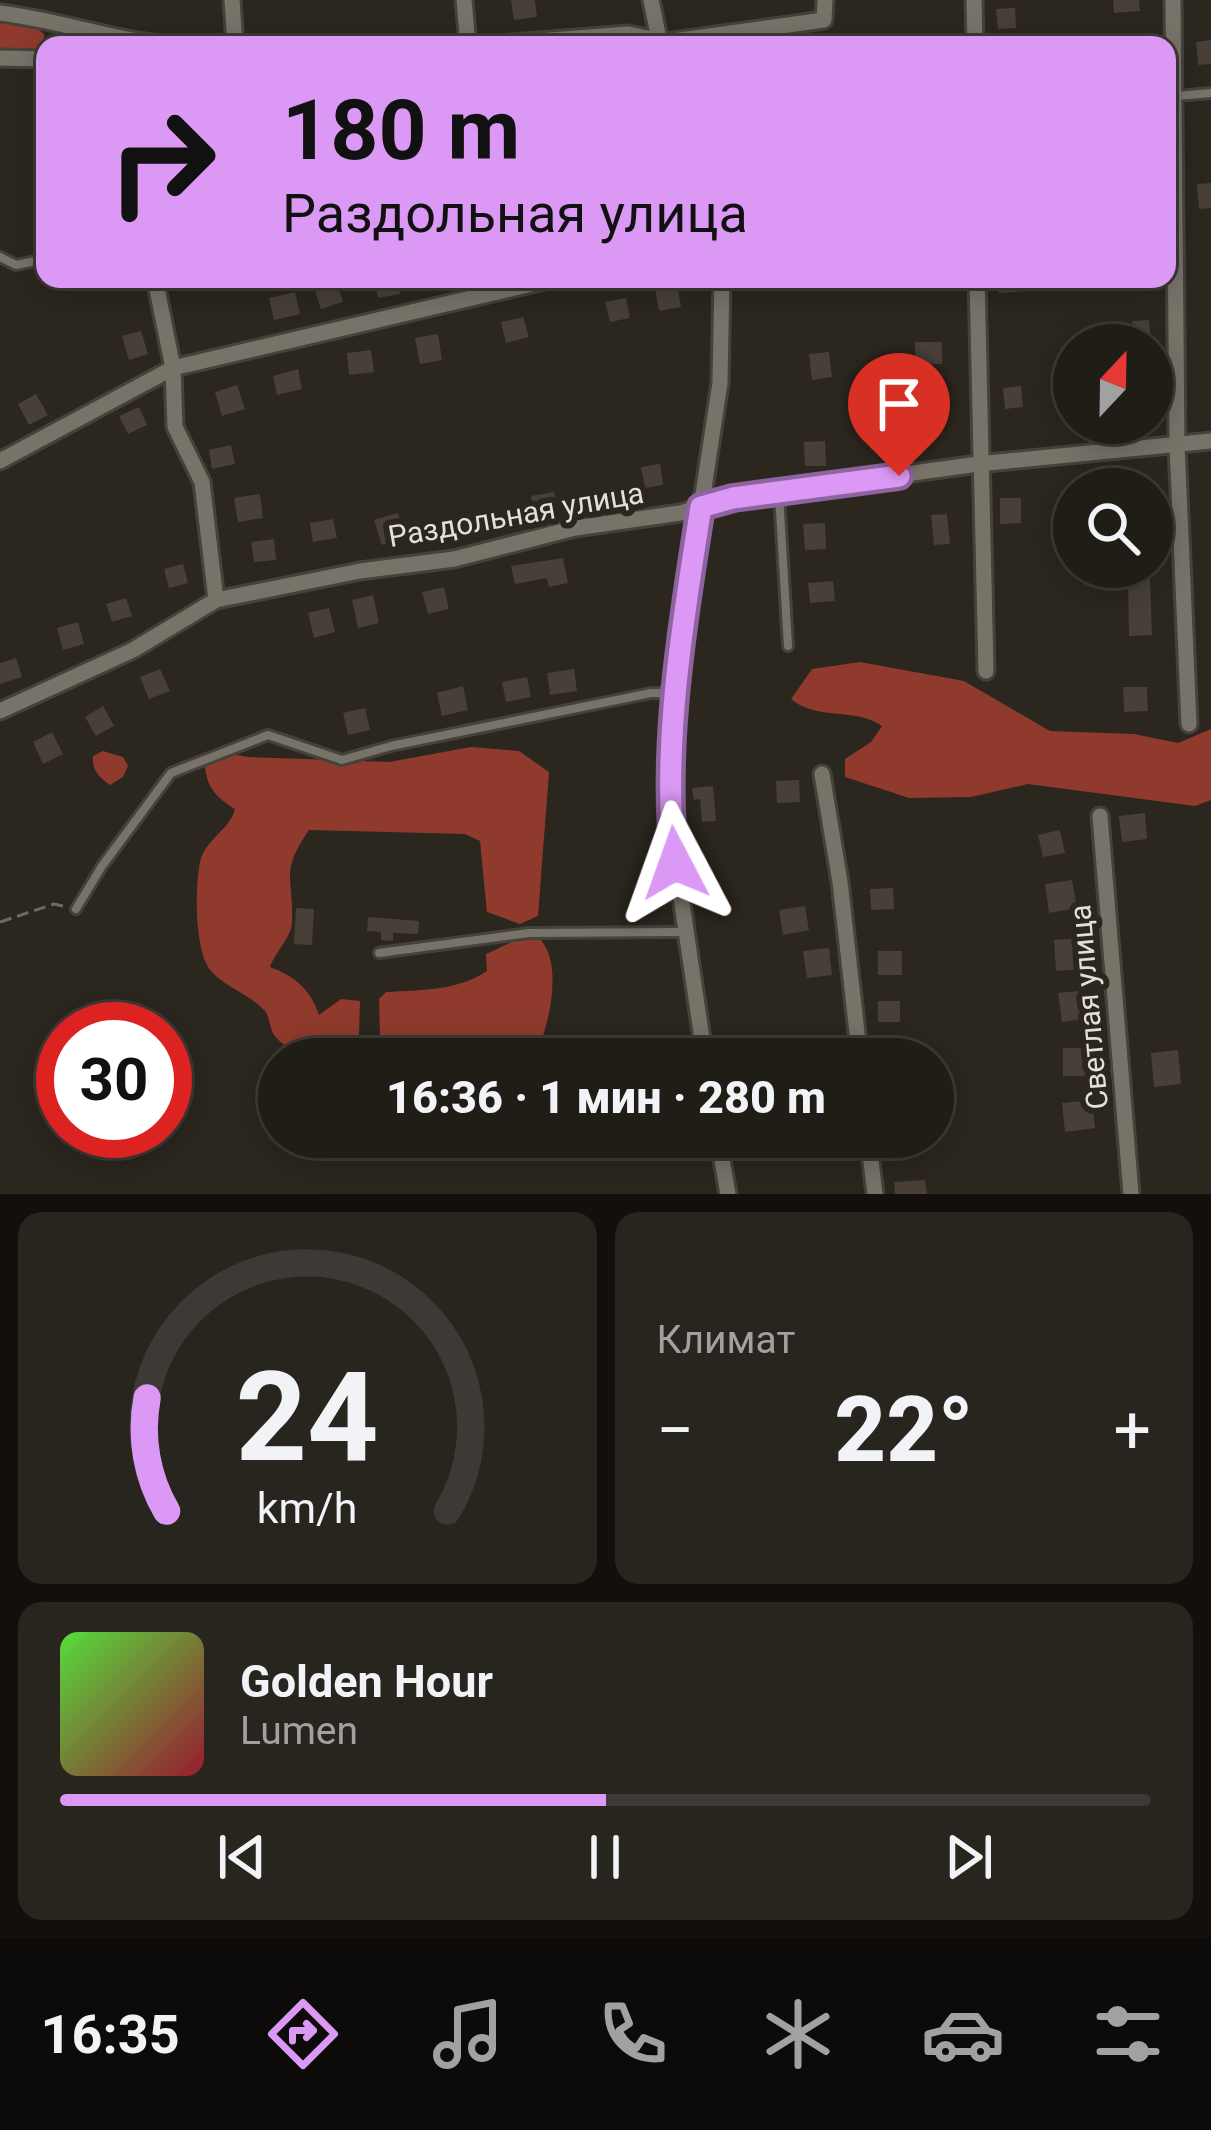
<!DOCTYPE html>
<html lang="ru">
<head>
<meta charset="utf-8">
<style>
  :root { --surface:#201c16; --page:#28251f; --text:#f1f3f6; --muted:#a2a1a1; --line:#3d3a35; --accent:#db99f5 }
  body { margin:0; font-family:Roboto,sans-serif; background:var(--page); color:var(--text); height:100vh; display:flex; flex-direction:column; font-size:45px; white-space:nowrap }
  * { box-sizing:border-box; margin:0 }
  p { font-size:39px; color:var(--muted) }
  .icon { flex:none; width:66px; height:66px; fill:none; stroke:currentColor; stroke-width:2; stroke-linecap:round; stroke-linejoin:round }
  .map { position:relative; height:1194px; overflow:hidden }
  .sheet { display:flex; flex-direction:column; gap:18px; padding:18px; background:#120f0c; flex:1 }
  .sheet>* { flex:none }
  .guide { position:absolute; left:36px; top:36px; width:1140px; height:252px; border-radius:24px; box-shadow:0 6px 30px #0003,0 0 0 3px var(--line); background:#db99f5; color:#111; overflow:hidden }
  .needle { width:78px; rotate:22deg }
  .controls { position:absolute; left:1053px; top:324px; display:grid; gap:24px }
  .controls a { display:grid; place-items:center; width:120px; height:120px; border-radius:50%; background:var(--surface); box-shadow:0 6px 30px #0003,0 0 0 3px var(--line); font-size:60px }
  .speed { position:absolute; left:36px; top:1002px; display:flex; gap:24px; font-size:60px; font-weight:700; text-align:center }
  .speed>* { display:grid; place-content:center; width:156px; height:156px; border-radius:50%; background:var(--surface); box-shadow:0 6px 30px #0003,0 0 0 3px var(--line); line-height:1 }
  .speed .limit { border:18px solid #d22; background:#fff; color:#111 }
  .pin { position:absolute; display:grid; place-items:center; width:102px; height:102px; color:#fff; margin:-123px -51px; border-radius:50% 50% 50% 0; rotate:-45deg; box-shadow:0 0 12px #0007 }
  .pin .icon { rotate:45deg }
  .me { position:absolute; width:132px; margin:-66px; rotate:356deg; stroke-linejoin:round; filter:drop-shadow(0 0 9px #0008) }
  .turn { display:flex; align-items:center; gap:42px; height:252px; padding:0 48px; font-size:54px }
  .turn .icon { width:156px; height:156px; stroke-width:2.5 }
  .turn b { display:block; font-size:84px; line-height:102px }
  .big { font-size:90px; font-weight:800; line-height:1.1 }
  .sheet .widget { flex:1; display:flex; flex-direction:column; justify-content:center; gap:18px; min-width:0; padding:0 42px; border-radius:24px; background:var(--page) }
  .sheet .dial { align-items:center; gap:0 }
  .dial svg { height:312px; overflow:visible; fill:none; stroke:var(--line); stroke-width:7; stroke-linecap:round; text-anchor:middle }
  .dial text { fill:var(--text); stroke:none }
  .song { display:flex; align-items:center; gap:36px }
  .cover { width:144px; height:144px; border-radius:18px; background:linear-gradient(135deg,hsl(110 70% 55%),hsl(350 70% 35%)) }
  .played { height:12px; border-radius:6px; background:linear-gradient(90deg,var(--accent) 50%,var(--line) 50%) }
  .keys { display:flex; justify-content:space-around; direction:ltr }
  .heat { display:flex; justify-content:space-between; align-items:center; font-size:66px; direction:ltr }
  .sheet .tiles { flex:1; display:grid; gap:18px; grid-template-columns:1fr 1fr }
  .widget:last-child { grid-column:span 2 }
  .trip { position:absolute; left:258px; top:1038px; width:696px; height:120px; border-radius:60px; background:var(--surface); box-shadow:0 6px 30px #0003,0 0 0 3px var(--line); font-weight:800; line-height:120px; text-align:center }
  .dock { display:flex; height:192px; justify-content:space-around; align-items:center; background:#0d0b09; color:var(--muted) }
  .dock .icon { width:84px; height:84px }
  .dock .on { color:var(--accent) }
  .dock b { font-size:54px; color:var(--text) }
  .map>svg:first-child { display:block }
  .forest { fill:#8f3a2d }
  .building { fill:#483f39 }
  .lines { fill:none; stroke-linecap:round; stroke-linejoin:round }
  .service-casing { stroke:#45413b; stroke-width:14 }
  .minor-casing { stroke:#45413b; stroke-width:21 }
  .path { stroke:#6e6a63; stroke-width:3; stroke-dasharray:12 6; stroke-linecap:butt }
  .service { stroke:#787369; stroke-width:8 }
  .minor { stroke:#787369; stroke-width:15 }
  .route-casing { stroke:#8e639f; stroke-width:30 }
  .route { stroke:#db99f5; stroke-width:21 }
  .labels { text-anchor:middle; stroke-width:12; stroke-linejoin:round; paint-order:stroke }
  .street-label { font-size:30px; fill:#e3e0db; stroke:#2b261e }
</style>
</head>
<body>
<div class="map">
<svg width="1211" height="1194" viewBox="0 0 1211 1194">
  <rect width="100%" height="100%" fill="#2b261e"/>
  <path class="forest" d="M0,21L34,26L44,34V47L23,59L0,57Z
    M860,662L964,681L1050,731L1134,734L1178,743L1211,729V800L1195,806L1028,784L971,797L909,798L845,777V759L871,742L882,726C855,707 817,721 791,699L812,669Z
    M471,747L519,751L549,772L538,916L520,924L487,912L480,841L465,834L309,830C279,874 294,876 292,923C291,938 275,952 270,967C296,977 310,989 319,1015L341,999L360,1001L359,1033L351,1059C326,1057 290,1057 274,1035C269,1027 270,1016 264,1010C249,994 225,987 211,971C194,951 195,888 200,862C205,839 230,830 235,809C210,794 205,782 204,754L212,751L249,757L389,762Z
    M103,751L123,757L128,766L123,777L110,785C99,777 92,771 93,756Z
    M518,939L541,940C564,968 548,1029 534,1059H374L380,1037L379,999L386,992C421,990 457,991 487,971L486,954Z"/>
  <path class="building" d="M511,0H535L537,17L514,20Z
    M1113,0H1139L1140,11L1114,13Z
    M1015,8L1016,28L998,29L996,9Z
    M1211,40V64L1198,65L1196,42Z
    M1211,183V208L1199,209L1197,184Z
    M374,279H396L400,294L378,298Z
    M676,279L681,307L659,311L654,283Z
    M998,279H1027L1028,291L999,293Z
    M337,283L343,302L321,309L315,290Z
    M295,292L300,314L274,320L269,298Z
    M626,298L630,318L610,322L605,302Z
    M523,317L529,337L506,343L501,322Z
    M1149,320L1151,345H1134L1132,321Z
    M141,331L148,354L129,360L122,336Z
    M438,334L442,360L420,364L415,338Z
    M915,342H942V364H915Z
    M371,350L374,372L349,375L347,353Z
    M829,352L832,377L812,380L809,354Z
    M298,369L302,389L277,395L273,376Z
    M237,385L245,409L222,416L215,392Z
    M1021,386L1023,407L1005,409L1003,388Z
    M36,394L48,415L29,425L18,404Z
    M139,407L147,425L128,434L119,416Z
    M825,441L826,466H805L804,442Z
    M231,445L235,464L212,469L209,450Z
    M660,464L663,485L645,488L641,467Z
    M554,492L557,511L533,514L531,496Z
    M260,494L263,518L238,522L234,498Z
    M1000,498H1021V523L1000,524Z
    M398,513L406,538L382,545L374,520Z
    M947,514L950,544L934,545L931,515Z
    M333,519L337,538L313,542L310,523Z
    M825,523L826,549L805,550L803,524Z
    M274,539L276,560L254,562L251,542Z
    M563,558L568,583L549,587L547,578L515,584L511,566Z
    M183,564L188,583L169,588L164,569Z
    M1150,578L1152,635L1129,636L1128,579Z
    M833,581L835,601L810,603L808,583Z
    M444,587L449,609L428,614L422,592Z
    M373,595L379,623L358,628L352,600Z
    M126,598L132,616L112,622L106,604Z
    M329,608L335,632L314,638L308,613Z
    M78,622L84,644L63,650L57,628Z
    M16,658L22,677L0,684V663Z
    M160,669L170,691L149,699L140,677Z
    M574,669L577,691L550,695L547,673Z
    M527,677L531,697L506,702L502,682Z
    M463,686L468,710L442,716L437,693Z
    M1123,687H1147L1148,711L1124,712Z
    M103,706L114,726L96,736L85,717Z
    M365,708L370,730L348,735L343,713Z
    M52,732L63,754L43,764L33,742Z
    M799,780L800,802L777,803L776,781Z
    M713,786L716,821L702,822L700,799L694,800L692,788Z
    M1145,813L1147,839L1122,842L1119,816Z
    M1060,830L1065,853L1043,857L1038,835Z
    M1072,880L1077,908L1049,913L1045,884Z
    M893,888L894,909L871,910L870,889Z
    M805,906L809,930L783,935L779,910Z
    M296,908L314,909L312,945L294,944Z
    M368,917L419,921L418,934L393,933V941L381,940V932L367,931Z
    M1082,938L1085,969L1056,971L1054,940Z
    M829,948L832,975L807,978L803,951Z
    M878,951H902V975H878Z
    M1087,990L1090,1018L1062,1022L1058,993Z
    M878,1001H900V1022H878Z
    M810,1041L814,1059H789L786,1046Z
    M749,1048L750,1059H717L716,1051Z
    M1063,1048H1093V1076H1063Z
    M1178,1050L1181,1084L1154,1087L1151,1053Z
    M1092,1100L1095,1128L1065,1132L1062,1103Z
    M828,1137H852L854,1153L830,1156Z
    M925,1180L927,1194H895L894,1182Z"/>
  <g class="lines">
    <defs>
      <path id="service" d="M1177,96L1211,93
        M0,257L16,265L45,259
        M779,494L788,646
        M76,909L102,866L171,773L268,735L342,760L391,746L651,693H678
        M379,953L529,933L683,932"/>
      <path id="minor" d="M232,0L235,45
        M464,0L468,45
        M651,0L659,39
        M974,0L975,45
        M1173,0L1177,445L1189,724
        M0,13C59,20 113,41 172,45
        M666,42L824,20L825,0
        M487,45L628,34L666,42
        M0,58L45,59
        M155,279L173,368L175,427L202,482L216,600
        M977,279L986,671
        M0,461L173,368L553,279
        M0,711L133,650L216,600L360,571L454,559L575,528L680,513L733,498L978,464L1211,441
        M822,774L840,882L860,1059
        M1100,816L1131,1194
        M705,1059L671,829L672,770L695,547L720,383L722,279
        M718,1137L728,1194
        M868,1137L875,1194"/>
    </defs>
    <use href="#service" class="service-casing"/>
    <use href="#minor" class="minor-casing"/>
    <path class="path" d="M0,922L54,904L67,907"/>
    <use href="#service" class="service"/>
    <use href="#minor" class="minor"/>
  </g>
  <g class="lines">
    <defs>
      <path id="route" d="M675,863C661,750 683,619 701,507L733,498L899,476"/>
    </defs>
    <use href="#route" class="route-casing"/>
    <use href="#route" class="route"/>
  </g>
  <g class="labels">
    <g class="street-label">
      <text transform="translate(516 515) rotate(-10)" y="10">Раздольная улица</text>
      <text transform="translate(1089 1007) rotate(-95)" y="10">Светлая улица</text>
    </g>
  </g>
</svg>
<div class="controls">
<a><svg class="needle" viewBox="-14 -14 28 28"><path d="M0-13l5 13h-10z" fill="#e53935"/><path d="M0 13l5-13h-10z" fill="#a2a1a1"/></svg></a>
<a><svg class="icon" aria-label="search" viewBox="0 0 24 24"><circle cx="10" cy="10" r="6"/><path d="M15 15l6 6"/></svg></a>
</div>
<div class="speed"><div class="limit">30</div></div>
<div class="pin" style="left:899px;top:476px;background:#d93025"><svg class="icon" aria-label="arrive" viewBox="0 0 24 24"><path d="M6 21V4h12l-3 4 3 4H6"/></svg></div>
<svg class="me" style="left:675px;top:863px" viewBox="-20 -20 40 40"><path d="M0-17L14 15 0 8-14 15z" fill="#db99f5" stroke="#fff" stroke-width="4"/></svg>
<div class="trip">16:36 · 1 мин · 280 m</div>
<div class="guide">
<div class="turn"><svg class="icon" aria-label="right" viewBox="0 0 24 24"><path d="M7 20v-9h11M14 6l5 5-5 5"/></svg><div><b>180 m</b>Раздольная улица</div></div>
</div>
</div>
<section class="sheet">
<div class="tiles">
<div class="widget dial"><svg viewBox="0 0 100 80">
<path d="M14 69A42 42 0 1 1 86 69"/>
<path d="M14 69A42 42 0 0 1 9 40" stroke="#db99f5"/>
<text x="50" y="56" font-size="32" font-weight="700">24</text>
<text x="50" y="72" font-size="11">km/h</text>
</svg></div>
<div class="widget"><p>Климат</p>
<div class="heat"><a>−</a><b class="big">22°</b><a>+</a></div>
</div>
<div class="widget">
<div class="song"><i class="cover"></i><div><b>Golden Hour</b><p>Lumen</p></div></div>
<div class="played"></div>
<div class="keys"><svg class="icon" aria-label="previous" viewBox="0 0 24 24"><path d="M18 5L8 12l10 7zM5 5v14"/></svg><svg class="icon" aria-label="pause" viewBox="0 0 24 24"><path d="M8 5v14M16 5v14"/></svg><svg class="icon" aria-label="next" viewBox="0 0 24 24"><path d="M6 5l10 7-10 7zM19 5v14"/></svg></div>
</div>
</div>
</section>
<nav class="dock">
<b>16:35</b>
<svg class="icon on" aria-label="directions" viewBox="0 0 24 24"><path d="M12 3l9 9-9 9-9-9zM9 14v-3h6M13 9l2 2-2 2"/></svg>
<svg class="icon" aria-label="music" viewBox="0 0 24 24"><path d="M9 18V5l10-2v13"/><circle cx="6" cy="18" r="3"/><circle cx="16" cy="16" r="3"/></svg>
<svg class="icon" aria-label="phone" viewBox="0 0 24 24"><path d="M5 4h4l2 5-3 2q2 4 5 5l2-3 5 2v4C11 20 4 13 5 4z"/></svg>
<svg class="icon" aria-label="climate" viewBox="0 0 24 24"><path d="M12 3v18M4 7l16 10M4 17L20 7"/></svg>
<svg class="icon" aria-label="car" viewBox="0 0 24 24"><path d="M5 17H2v-5l4-1 3-4h7l3 4 3 1v5h-3M9 17h6M6 11h13"/><circle cx="7" cy="17" r="2"/><circle cx="17" cy="17" r="2"/></svg>
<svg class="icon" aria-label="filters" viewBox="0 0 24 24"><path d="M4 7h16M4 17h16"/><circle cx="9" cy="7" r="2"/><circle cx="15" cy="17" r="2"/></svg>
</nav>
</body>
</html>
